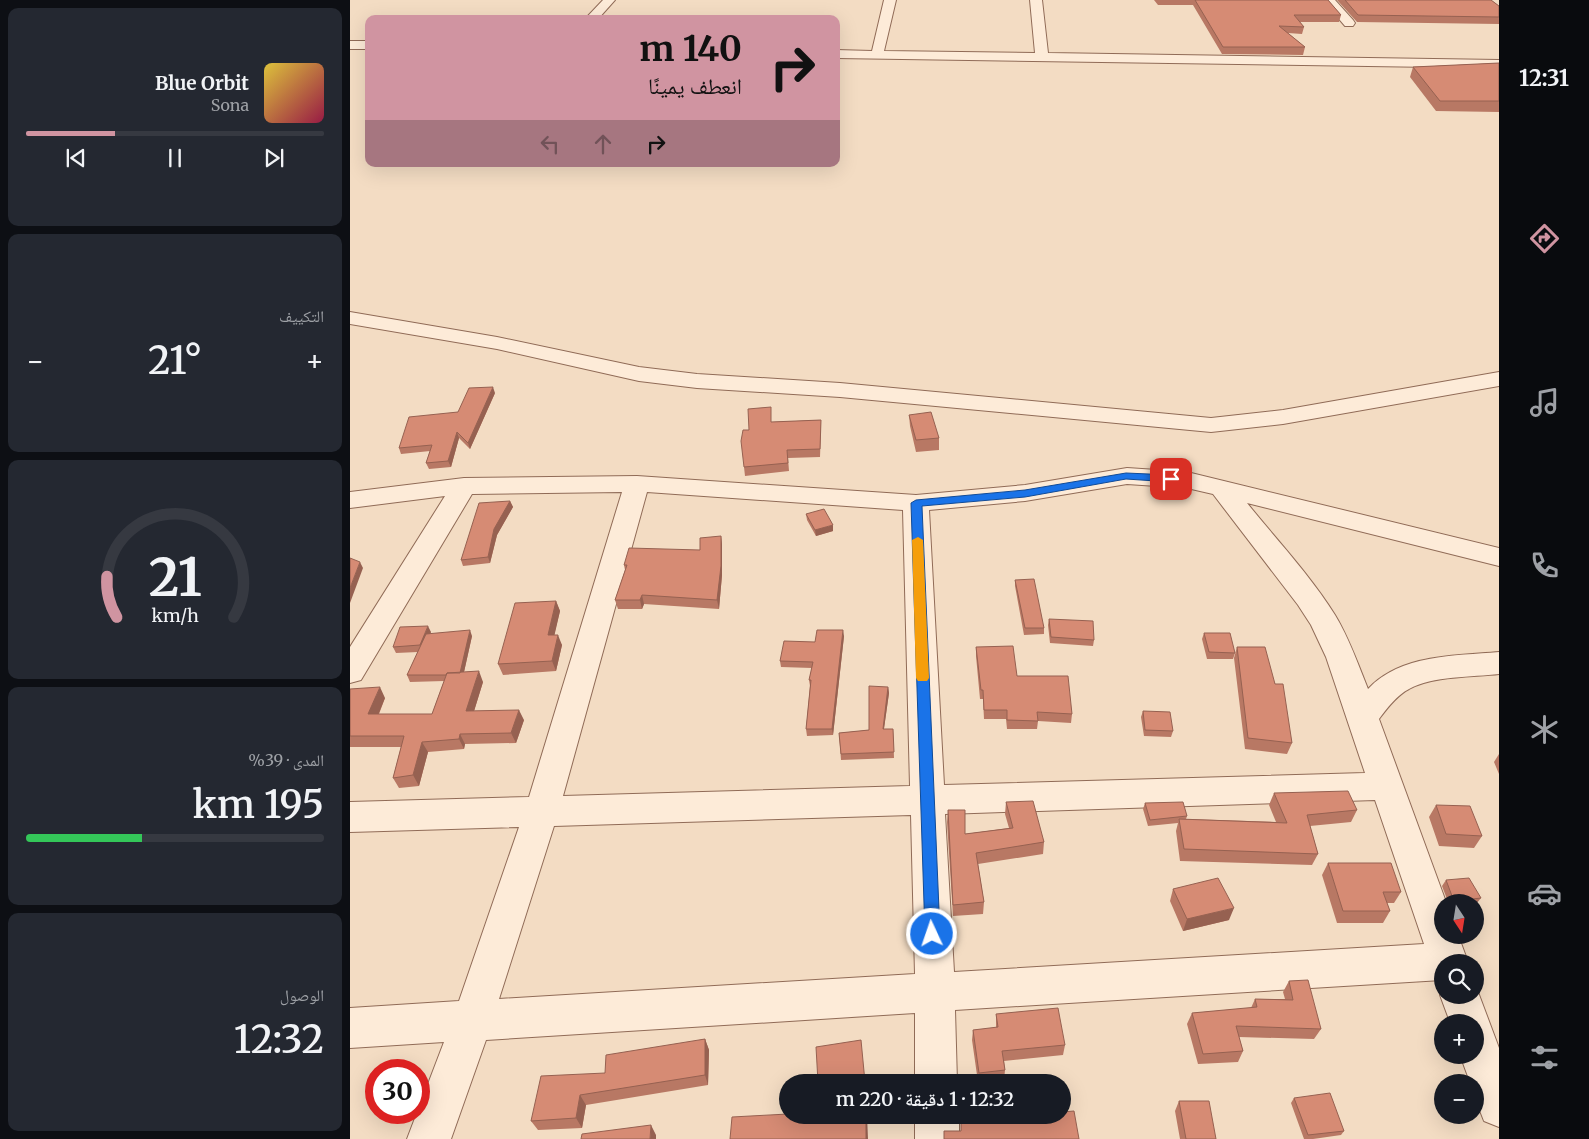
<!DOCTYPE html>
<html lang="ar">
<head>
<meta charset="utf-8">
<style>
  :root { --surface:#171b24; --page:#242831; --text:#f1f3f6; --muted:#9ea1a6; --line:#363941; --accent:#d094a1 }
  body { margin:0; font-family:Merriweather,"Noto Naskh Arabic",serif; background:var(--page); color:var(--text); direction:rtl; height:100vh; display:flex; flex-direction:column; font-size:19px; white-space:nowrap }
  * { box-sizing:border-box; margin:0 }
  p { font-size:16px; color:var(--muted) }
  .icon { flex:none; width:28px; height:28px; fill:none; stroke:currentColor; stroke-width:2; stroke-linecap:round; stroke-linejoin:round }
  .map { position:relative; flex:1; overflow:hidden; direction:ltr }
  .panel { display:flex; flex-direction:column; gap:8px; padding:8px; background:#0d0f14; width:350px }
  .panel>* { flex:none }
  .top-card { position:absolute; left:15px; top:15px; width:475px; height:152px; border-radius:10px; box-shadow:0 5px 20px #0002; direction:rtl; background:#d094a1; color:#111; overflow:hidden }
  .needle { width:32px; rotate:168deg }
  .fabs { position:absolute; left:1084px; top:894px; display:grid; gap:10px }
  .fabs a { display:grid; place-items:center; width:50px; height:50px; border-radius:50%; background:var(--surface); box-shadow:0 5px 20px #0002; font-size:25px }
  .speed { position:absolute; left:15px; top:1059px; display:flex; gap:10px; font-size:25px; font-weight:700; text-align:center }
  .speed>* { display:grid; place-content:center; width:65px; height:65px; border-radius:50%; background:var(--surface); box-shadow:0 5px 20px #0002; line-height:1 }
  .speed .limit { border:8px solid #d22; background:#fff; color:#111 }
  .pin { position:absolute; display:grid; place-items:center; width:42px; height:42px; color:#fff; margin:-21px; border-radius:10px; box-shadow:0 2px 8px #0006 }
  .me { position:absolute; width:55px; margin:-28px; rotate:357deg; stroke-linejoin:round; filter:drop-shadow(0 0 4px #0008) }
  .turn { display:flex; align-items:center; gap:18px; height:105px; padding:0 15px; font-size:22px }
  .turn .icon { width:65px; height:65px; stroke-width:2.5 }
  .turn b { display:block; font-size:35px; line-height:42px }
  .lanes { display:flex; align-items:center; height:48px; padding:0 15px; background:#0003; justify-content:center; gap:25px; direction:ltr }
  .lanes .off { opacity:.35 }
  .big { font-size:38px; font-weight:600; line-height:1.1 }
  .panel .widget { flex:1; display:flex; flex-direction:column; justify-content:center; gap:8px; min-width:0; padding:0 18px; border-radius:10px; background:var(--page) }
  .panel .dial { align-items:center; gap:0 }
  .dial svg { height:130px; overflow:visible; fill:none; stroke:var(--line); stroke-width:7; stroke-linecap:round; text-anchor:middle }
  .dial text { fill:var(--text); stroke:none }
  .song { display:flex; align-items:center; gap:15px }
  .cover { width:60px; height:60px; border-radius:8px; background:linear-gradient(135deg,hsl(50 70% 55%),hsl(340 70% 35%)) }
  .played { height:5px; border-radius:2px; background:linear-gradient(90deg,var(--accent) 30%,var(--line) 30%) }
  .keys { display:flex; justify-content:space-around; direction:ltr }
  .heat { display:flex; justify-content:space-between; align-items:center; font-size:28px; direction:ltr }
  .charge { height:8px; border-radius:4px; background:linear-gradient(90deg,#34c759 39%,var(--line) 0) }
  .trip { position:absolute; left:429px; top:1074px; width:292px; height:50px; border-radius:25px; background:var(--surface); box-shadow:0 5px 20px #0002; font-weight:600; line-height:50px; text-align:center; direction:rtl }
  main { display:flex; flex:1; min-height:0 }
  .dock { display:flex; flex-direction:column; width:90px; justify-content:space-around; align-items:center; background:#090b0e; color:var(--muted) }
  .dock .icon { width:35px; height:35px }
  .dock .on { color:var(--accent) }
  .dock b { font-size:22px; color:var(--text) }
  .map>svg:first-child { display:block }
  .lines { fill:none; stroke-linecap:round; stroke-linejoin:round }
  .street-casing { stroke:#906b57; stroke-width:2 }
  .street { fill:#fdebd8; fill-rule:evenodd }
  .wall { fill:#b87864 }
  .shaded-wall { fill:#966151 }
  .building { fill:#d68b74; stroke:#966151 }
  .route { fill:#1a73e8; stroke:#114b97 }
  .slow { fill:#f59e0b }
</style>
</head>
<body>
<main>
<nav class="dock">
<b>12:31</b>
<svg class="icon on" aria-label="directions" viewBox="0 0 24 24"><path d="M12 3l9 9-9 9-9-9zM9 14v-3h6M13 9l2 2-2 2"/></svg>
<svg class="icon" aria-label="music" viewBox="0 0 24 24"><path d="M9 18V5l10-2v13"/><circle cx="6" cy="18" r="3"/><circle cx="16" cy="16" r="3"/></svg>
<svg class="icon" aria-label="phone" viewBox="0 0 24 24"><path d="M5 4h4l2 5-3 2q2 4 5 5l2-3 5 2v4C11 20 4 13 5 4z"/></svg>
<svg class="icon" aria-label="climate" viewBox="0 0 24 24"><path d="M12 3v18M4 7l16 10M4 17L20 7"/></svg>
<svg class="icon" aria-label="car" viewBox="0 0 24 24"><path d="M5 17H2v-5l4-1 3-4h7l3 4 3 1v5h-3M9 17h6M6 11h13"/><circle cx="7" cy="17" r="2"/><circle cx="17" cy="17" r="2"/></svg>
<svg class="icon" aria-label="filters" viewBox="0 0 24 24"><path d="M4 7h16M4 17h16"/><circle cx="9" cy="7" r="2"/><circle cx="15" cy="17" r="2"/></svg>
</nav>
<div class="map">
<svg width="1149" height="1139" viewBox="0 0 1149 1139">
  <rect width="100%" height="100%" fill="#f3dcc3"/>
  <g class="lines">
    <defs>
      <path id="street" d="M253,0H265L248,19H235Z
        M534,0H546L534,51L685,53L680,0H692L698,53L1149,60V68L486,58V50L522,51Z
        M973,0H985L1003,20L1005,23L1003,26H995Z
        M0,41H19V49H0Z
        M0,312L147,337L289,367L347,374L490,383L861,418L933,410L1149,372V386L933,424L861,432L490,397L347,388L289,381L147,349L0,324Z
        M777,468L837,472L1149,548V566L897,503C926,539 960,575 985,615C999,638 1008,664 1018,689C1051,654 1104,656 1149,652V674C1123,677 1082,676 1059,689C1047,695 1037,708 1029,719L1096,902H1092V935H1108L1118,962H1092V980L605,1010L607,1082H565V1013L136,1040L101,1139H57L94,1042L0,1048V1008L109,1001L169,827L0,832V802L179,797L272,492L122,494L11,680L0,683V647L95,496L0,508V492L114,478L287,476L566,495L675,485ZM777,484L837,488L863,494L948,605L961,625L976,657L1015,773L594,785L579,510L675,501ZM297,492L553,510L560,786L213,796ZM1025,800L1074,944L604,972L595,814ZM561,815L565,974L149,999L204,826Z
        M1125,984L1149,1048V1127L1134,1121L1125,1098V1082H1120L1110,1055H1125V1022H1100L1090,995L1092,990V995H1125Z
        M565,1115H609V1139H565Z"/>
    </defs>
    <use href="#street" class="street-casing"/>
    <use href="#street" class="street"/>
  </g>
  <path class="wall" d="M804,0H978L991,15L989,22H950L954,27L952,34L938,33L955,47L953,55L872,54L843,5H808Z
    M987,0H1141L1149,6V24L1007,22Z
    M1149,63V112L1086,111L1060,77L1063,67Z
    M145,393L120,449L109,438L101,467L79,469L76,463L80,451L51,454L49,448L108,412Z
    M559,415L589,438V450L566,452L560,426Z
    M471,420V429L470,457L438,458L439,471L395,476L394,467L399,430L422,422Z
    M160,501L163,507L147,535L140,563L113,566L111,560Z
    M456,514L483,531L466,536L457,520Z
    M371,536L372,545V575L369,609L294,604L292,609H268L265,600L275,570L274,565L350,550Z
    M665,580L694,628V634L674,635L665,586Z
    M206,601L210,611L204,635L212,645L206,671L153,675L148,664Z
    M699,619L744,640L743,646L700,643L698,625Z
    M81,632L80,634L122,636L114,672L133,682L124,711L174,720L166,743L115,744L114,749L78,752L69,786L49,788L43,778L51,747H0V689L35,698L29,714H82L94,681L60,682L57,675L68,652L46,653L43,647Z
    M854,633L885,653L883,659H857L852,639Z
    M494,636L483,735L457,736L456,729L460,686L459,680L462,668L431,667L430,661L465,642Z
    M626,647L667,676L722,714L721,723L688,721L687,729H657L656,719H634L633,699H630L626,656Z
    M887,647L925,684L942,743L937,754L895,749L884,658Z
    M538,687L539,693L534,729H543L544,758L491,760L489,733L519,730Z
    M793,711L823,731L821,737L794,736L791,717Z
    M1149,754V774L1144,762Z
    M924,793L1007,810L1001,822L960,826L968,854L962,865L830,861L826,831L828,823L798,826L793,809L795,803L837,816L836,819L926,822L919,805Z
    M656,802L694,842L693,854L628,864L634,902L633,914L603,916L597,822L598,810L615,834L659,828L655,814Z
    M1086,805L1132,836L1124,848L1089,846L1079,817Z
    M978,863L1051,892L1044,903H1037L1040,911L1033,923H987L972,875Z
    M1096,880L1131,898L1126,904H1125V902H1095L1097,899L1092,886Z
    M823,889L879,920L833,931L820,901Z
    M939,981L971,1029L964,1039L889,1037L893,1051L888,1062L848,1064L837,1024L842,1013L901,1008L905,999H935L933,992Z
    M646,1014L715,1045L713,1055L654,1061L655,1070L654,1081L628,1082L622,1040L623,1030L646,1028Z
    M355,1039L359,1050L358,1085L236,1105L232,1128L188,1130L181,1121L255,1073Z
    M944,1098L994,1131L991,1135L963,1139H954L941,1103Z
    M829,1101L866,1139H830L825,1111Z"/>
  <path class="shaded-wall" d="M143,387L145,393L120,449L118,443Z
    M107,432L109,438L101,467L98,461Z
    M160,501L163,507L147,535L140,563L138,557L144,529Z
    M483,525V531L466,536L465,530Z
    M371,536L372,545V575L369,609L367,600Z
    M10,562L13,568L0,603V588Z
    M292,595L294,604L292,609L290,600Z
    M206,601L210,611L202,646L198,635Z
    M78,626L81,632L73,651L70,645Z
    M120,630L122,636L112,681L109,675Z
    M493,630L494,636L483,735L482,729Z
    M208,635L212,645L206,671L202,661Z
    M129,671L133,682L121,721L116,711Z
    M30,687L35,698L24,725L18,714Z
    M538,687L539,693L533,735V729Z
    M169,710L174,720L166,743L161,733Z
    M110,734L115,744L114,749L109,739Z
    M72,742L78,752L69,786L63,775Z
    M884,908L879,920L833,931L837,919Z
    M355,1039L359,1050L358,1085L355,1075Z
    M230,1095L236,1105L232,1128L226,1118Z
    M516,1115H517L518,1139H516Z
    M301,1125L306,1135V1139H300Z"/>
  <path class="building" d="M845,0H978L991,15H944L954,27L929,26L955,47H873Z
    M995,0H1141L1149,6V17L1008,15Z
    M1149,63V101H1090L1063,67Z
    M143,387L118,443L107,432L98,461L76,463L82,445L49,448L59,417L108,412L119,388Z
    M421,407V422L471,420L470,449L437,450L438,463L394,467L391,441L393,430H399L398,409Z
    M581,412L589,438L566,440L559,415Z
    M160,501L144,529L138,557L111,560L129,503Z
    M474,509L483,525L465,530L456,514Z
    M371,536V566L367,600L292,595L290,600H265L277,565H274L279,548L350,550V538Z
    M0,558L10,562L0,588Z
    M684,579L694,628H675L665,580Z
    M206,601L198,635H208L202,661L148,664L165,603Z
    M699,619L743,621L744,640L701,637Z
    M78,626L70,645L43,647L50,627Z
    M120,630L110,673H97L96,675H57L76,634Z
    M467,630H493L482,729H456L461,680H459L463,662L430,661L434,641L465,642Z
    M854,633H880L885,653L859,652Z
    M663,646L667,676H718L722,714L687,712L688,721L657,720V710H634L633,690H631L626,647Z
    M887,647H915L925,684H933L942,743L898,738Z
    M129,671L116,711L169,710L161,733L110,734L109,739L72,742L63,775L43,778L54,736H0V689L30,687L18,714H82L97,673Z
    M519,686L538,687L533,729H543L544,752L491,754L489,733L519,730Z
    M793,711L820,712L823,731L795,730Z
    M998,791L1007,810L957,815L968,854L834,849L829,819L937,823L924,793Z
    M683,801L694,842L626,853L634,902L603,905L598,810H615V834L663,828L656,802Z
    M833,802L837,816L800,820L795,803Z
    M1086,805L1120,806L1132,836L1096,834Z
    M978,863H1041L1051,892H1033L1040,911H993Z
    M868,878L884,908L837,919L823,889Z
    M1119,878L1131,898L1098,902V898L1102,896L1096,880Z
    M958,980L971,1029L886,1026L893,1051L853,1054L842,1013L907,1007L905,999L943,1000L939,981Z
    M708,1008L715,1045L652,1051L655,1070L629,1073L623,1030L648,1027L646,1014Z
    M355,1039V1075L230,1095L226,1118L181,1121L191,1076L255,1073L256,1055Z
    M511,1040L515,1082H468L466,1047Z
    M980,1093L994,1131L958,1135L944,1098Z
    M829,1101H859L866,1139H836Z
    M724,1111L729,1139H594V1131H611V1115H627L628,1122L687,1115H712V1112Z
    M438,1114V1115H516V1139H380L382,1117Z
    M301,1125L300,1139H231L232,1134Z"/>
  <path class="route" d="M776,473L821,475L826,479L821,482L776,479L675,497L572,506L590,934L588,940L582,942L577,940L575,934L561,503L566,500L675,490Z"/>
  <path class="slow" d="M568,537L573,540L579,678L577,681H568L566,678L562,540Z"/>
</svg>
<div class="fabs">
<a><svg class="needle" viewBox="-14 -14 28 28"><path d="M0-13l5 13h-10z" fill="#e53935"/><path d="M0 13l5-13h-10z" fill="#9ea1a6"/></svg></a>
<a><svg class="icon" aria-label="search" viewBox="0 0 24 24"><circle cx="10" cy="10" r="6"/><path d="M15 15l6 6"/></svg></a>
<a>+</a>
<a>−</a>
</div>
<div class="speed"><div class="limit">30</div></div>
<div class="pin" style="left:821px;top:479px;background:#d93025"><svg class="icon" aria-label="arrive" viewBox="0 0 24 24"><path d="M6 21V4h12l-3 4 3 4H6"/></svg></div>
<svg class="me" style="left:582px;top:934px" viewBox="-20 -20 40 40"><circle r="17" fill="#1a73e8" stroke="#fff" stroke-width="3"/><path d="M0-11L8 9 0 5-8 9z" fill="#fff"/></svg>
<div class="trip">12:32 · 1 دقيقة · 220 m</div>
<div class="top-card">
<div class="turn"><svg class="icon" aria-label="right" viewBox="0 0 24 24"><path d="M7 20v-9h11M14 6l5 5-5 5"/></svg><div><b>140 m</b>انعطف يمينًا</div></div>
<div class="lanes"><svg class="icon off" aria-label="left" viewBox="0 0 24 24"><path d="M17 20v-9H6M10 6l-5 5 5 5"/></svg><svg class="icon off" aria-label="ahead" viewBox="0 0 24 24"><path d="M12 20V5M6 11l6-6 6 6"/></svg><svg class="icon" aria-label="right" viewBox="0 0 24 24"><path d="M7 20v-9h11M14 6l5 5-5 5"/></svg></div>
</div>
</div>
<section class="panel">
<div class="widget">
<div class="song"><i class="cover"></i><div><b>Blue Orbit</b><p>Sona</p></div></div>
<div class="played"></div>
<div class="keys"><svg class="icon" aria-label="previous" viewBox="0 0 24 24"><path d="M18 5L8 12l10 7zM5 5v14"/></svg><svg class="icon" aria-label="pause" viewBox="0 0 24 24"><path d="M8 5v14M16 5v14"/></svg><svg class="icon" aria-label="next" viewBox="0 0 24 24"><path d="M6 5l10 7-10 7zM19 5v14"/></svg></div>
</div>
<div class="widget"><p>التكييف</p>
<div class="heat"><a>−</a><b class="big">21°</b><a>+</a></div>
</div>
<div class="widget dial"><svg viewBox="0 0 100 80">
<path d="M14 69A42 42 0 1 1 86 69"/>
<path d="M14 69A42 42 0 0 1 8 44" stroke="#d094a1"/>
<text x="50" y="56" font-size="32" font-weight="700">21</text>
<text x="50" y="72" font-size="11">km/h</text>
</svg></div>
<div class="widget"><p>المدى · 39%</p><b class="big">195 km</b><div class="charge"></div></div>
<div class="widget"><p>الوصول</p><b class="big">12:32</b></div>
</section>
</main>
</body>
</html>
